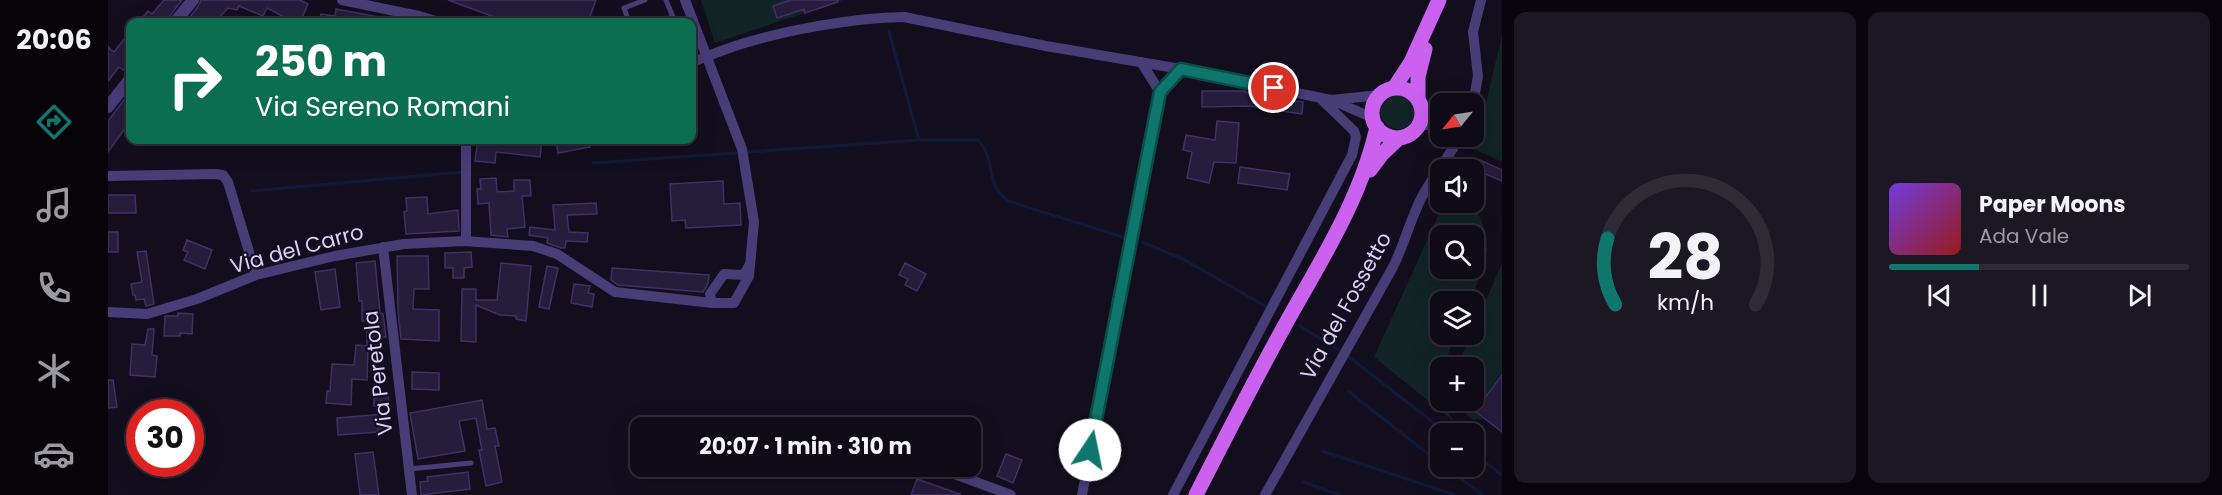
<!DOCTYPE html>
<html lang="it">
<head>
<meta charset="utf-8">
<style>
  :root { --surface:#0e0a16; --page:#1c1823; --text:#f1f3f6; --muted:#9b9aa1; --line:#2e2b35; --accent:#0f766e }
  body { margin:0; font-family:Poppins,sans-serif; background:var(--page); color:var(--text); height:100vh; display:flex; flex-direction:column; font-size:22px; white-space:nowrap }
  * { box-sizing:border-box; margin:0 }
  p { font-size:20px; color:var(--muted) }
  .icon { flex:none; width:33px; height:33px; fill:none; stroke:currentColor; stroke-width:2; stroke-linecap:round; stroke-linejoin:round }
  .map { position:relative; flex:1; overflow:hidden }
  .sheet { display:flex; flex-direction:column; gap:12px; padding:12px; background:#08060c; width:720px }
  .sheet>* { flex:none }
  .banner { position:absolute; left:18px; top:18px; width:570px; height:126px; border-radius:12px; box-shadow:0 6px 24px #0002,0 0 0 2px var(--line); background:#0b6e4f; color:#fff; overflow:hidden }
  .needle { width:39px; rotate:240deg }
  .buttons { position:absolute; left:1322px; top:93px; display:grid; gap:12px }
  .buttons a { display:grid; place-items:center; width:54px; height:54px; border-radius:12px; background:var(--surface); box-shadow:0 6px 24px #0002,0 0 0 2px var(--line); font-size:30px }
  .speed { position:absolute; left:18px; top:399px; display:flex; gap:12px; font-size:30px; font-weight:700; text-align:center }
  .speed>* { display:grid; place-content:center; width:78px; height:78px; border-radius:50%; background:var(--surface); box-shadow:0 6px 24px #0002,0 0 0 2px var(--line); line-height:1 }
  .speed .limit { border:9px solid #d22; background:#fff; color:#111 }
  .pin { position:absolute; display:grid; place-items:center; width:51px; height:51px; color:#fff; margin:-26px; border:3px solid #fff; border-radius:50%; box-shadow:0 2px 6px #0007 }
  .me { position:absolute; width:66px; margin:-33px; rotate:11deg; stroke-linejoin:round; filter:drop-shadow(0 0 4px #0008) }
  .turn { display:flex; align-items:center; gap:21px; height:126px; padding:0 30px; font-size:27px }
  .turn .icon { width:78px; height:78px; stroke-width:2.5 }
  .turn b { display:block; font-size:42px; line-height:51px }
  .sheet .widget { flex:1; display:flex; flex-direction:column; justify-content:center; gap:9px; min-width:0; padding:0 21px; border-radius:12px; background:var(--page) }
  .sheet .dial { align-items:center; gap:0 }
  .dial svg { height:156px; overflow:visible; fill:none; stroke:var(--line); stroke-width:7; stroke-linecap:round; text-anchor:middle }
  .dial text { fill:var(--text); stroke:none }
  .song { display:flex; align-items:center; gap:18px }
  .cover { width:72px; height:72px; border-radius:9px; background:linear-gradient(135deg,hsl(260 70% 55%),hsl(0 70% 35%)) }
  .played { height:6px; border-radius:3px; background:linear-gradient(90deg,var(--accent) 30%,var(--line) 30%) }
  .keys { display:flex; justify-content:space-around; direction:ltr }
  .sheet .tiles { flex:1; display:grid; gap:12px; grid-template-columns:repeat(2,1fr) }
  .trip { position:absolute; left:522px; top:417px; width:351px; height:60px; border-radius:12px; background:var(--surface); box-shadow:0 6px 24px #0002,0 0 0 2px var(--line); font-weight:700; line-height:60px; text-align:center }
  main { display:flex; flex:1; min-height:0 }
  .tabs { display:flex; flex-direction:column; width:108px; justify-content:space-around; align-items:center; background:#060409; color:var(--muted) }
  .tabs .icon { width:42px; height:42px }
  .tabs .on { color:var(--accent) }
  .tabs b { font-size:27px; color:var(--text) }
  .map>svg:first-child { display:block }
  .green { fill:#122426; fill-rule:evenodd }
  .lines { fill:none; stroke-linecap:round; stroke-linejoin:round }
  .stream { stroke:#0f1a3a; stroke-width:3 }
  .building { fill:#261c3c; stroke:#413065; stroke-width:1.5 }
  .service { stroke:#473d77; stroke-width:5 }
  .minor { stroke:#473d77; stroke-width:10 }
  .tertiary { stroke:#473d77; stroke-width:12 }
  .primary { stroke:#cb61ef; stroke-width:15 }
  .route-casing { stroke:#0a4d48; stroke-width:15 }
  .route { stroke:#0f766e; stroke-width:10 }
  .labels { text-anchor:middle; stroke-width:4.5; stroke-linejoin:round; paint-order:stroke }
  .street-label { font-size:21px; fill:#d9cffa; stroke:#120e1d }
</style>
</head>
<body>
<main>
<nav class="tabs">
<b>20:06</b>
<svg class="icon on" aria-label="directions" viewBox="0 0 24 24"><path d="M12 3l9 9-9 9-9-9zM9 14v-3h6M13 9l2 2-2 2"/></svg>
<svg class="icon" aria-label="music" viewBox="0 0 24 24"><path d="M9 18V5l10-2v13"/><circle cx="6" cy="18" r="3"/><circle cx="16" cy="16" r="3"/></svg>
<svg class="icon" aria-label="phone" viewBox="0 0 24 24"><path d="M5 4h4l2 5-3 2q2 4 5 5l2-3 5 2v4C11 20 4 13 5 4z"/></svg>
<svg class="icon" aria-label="climate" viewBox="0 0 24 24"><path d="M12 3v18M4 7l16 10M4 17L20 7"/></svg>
<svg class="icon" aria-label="car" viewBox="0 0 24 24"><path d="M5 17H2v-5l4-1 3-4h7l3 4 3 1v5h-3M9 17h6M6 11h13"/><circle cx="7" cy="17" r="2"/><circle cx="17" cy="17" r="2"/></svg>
</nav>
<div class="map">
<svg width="1394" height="495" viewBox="0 0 1394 495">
  <rect width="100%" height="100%" fill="#120e1d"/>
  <path class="green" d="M593,0H735L607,43Z
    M1394,35V162L1362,147L1373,124Z
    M1273 112a17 17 0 1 1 34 0a17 17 0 1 1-34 0Z
    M1336,203H1364C1389,244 1379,260 1362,301L1332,302V334L1348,335L1335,367L1332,368V400L1335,401L1344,419L1360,433L1266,357ZM1332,236H1365V268H1332Z
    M1394,263V373L1366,411L1375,419L1365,420L1360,416L1351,401L1365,400V368L1349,367Z"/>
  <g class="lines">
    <path class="stream" d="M781,32L811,140H870C889,159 876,185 900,201L1015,237
      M485,163L811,140
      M143,191L354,172
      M1034,242L1075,259L1157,306
      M1192,326L1231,350
      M1241,357L1340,434
      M1241,392L1332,463
      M1214,451L1347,495
      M1365,453L1394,475
      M1337,466L1374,495
      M1195,482L1232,495"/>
  </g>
  <path class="building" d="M56,0H74L61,17L59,22H31L40,11L44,14Z
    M93,0H192L200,4L192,22H181L182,20L159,8L155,16L131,6L129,10L120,8L107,22H82L79,21L91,5Z
    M340,0H488L480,22H400Z
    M683,0H730V2L697,13L696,9L669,18L665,6Z
    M228,9L277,18L276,22H212L213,14L227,16Z
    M22,32V71L18,72L11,67L0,81V47L6,52Z
    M1094,91H1137V92L1195,102L1194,114L1141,106L1094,107Z
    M22,92V131L18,127L0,152V121Z
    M1109,121L1131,123L1128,163L1106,162L1101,183L1079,178L1084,152L1075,150L1078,135L1107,140Z
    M370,140H434L432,157L388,152L387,163L367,161Z
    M448,140H481L482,147L450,153Z
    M1372,160L1394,170V181L1368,170Z
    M1132,167L1182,174L1179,190L1130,183Z
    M388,178L389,192L406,191V180H422L423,196H414L417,227L399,229L400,237L383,235L381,203L370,204L369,189H373L372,179Z
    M615,181L616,204L632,203L633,225L578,228L577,220L564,221L562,184Z
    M0,195H27L28,213H0Z
    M319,197L320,214L350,210L351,231L298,234L296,212L299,211L298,198Z
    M488,203L489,214L459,215L461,232L480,233L479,242L458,241L457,248H453L439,243L440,238L421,235L422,227L447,230L445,205Z
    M0,232H10V252H0Z
    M79,240L104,250L97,269L76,260L80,252L75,250Z
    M38,251L46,304L38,306L36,299L28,300L27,295H25L23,284L34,282L29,252Z
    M363,252L364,267L356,268V278H345V268H337V253Z
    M289,256H320L321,289H306L305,309L331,310V341L293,339L290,311Z
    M267,261L272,313L275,314L278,337H271V345H259V321H254V301H251L248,263Z
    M393,263L423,266L418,321L408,319V316L392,315L368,305V342L353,341L354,289H368V300H389Z
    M797,263L818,274L809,291L797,285L800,279L791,275Z
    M439,266L450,268L441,309L431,307Z
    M504,268L601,275L600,284L595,292L510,285L503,280Z
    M227,269L232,307L213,310L207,272Z
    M466,284L482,286L480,293L486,294L484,307L463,303Z
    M70,313L85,314L84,334L72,333V336H56L57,316H70Z
    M40,329H46L44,355L49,356L47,377L22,375L24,344L37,345Z
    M248,345L260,346L259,380L244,379L243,405L218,403L219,391H222L224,364L246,365Z
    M304,372L331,373V390L304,389Z
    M1394,375V432L1367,411Z
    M0,380H5L9,407L0,408Z
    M269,392H280L281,408L266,406V398H269Z
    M374,400L379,429L387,428L391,446H387L394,482L378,486L371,450H374L368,418L351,421L357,451L310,459L302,413Z
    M277,414L278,429H270V432L230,435L229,418Z
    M265,452L271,495H252L247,454Z
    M898,454L914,460L905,483L889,476Z
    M360,472L362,489L313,495L312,482L320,481L319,477Z
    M809,479L852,494V495H803Z"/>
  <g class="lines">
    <path class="service" d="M558,0L567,22
      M521,22L516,8L537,0
      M549,22L565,17
      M301,469L363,463"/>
    <path class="minor" d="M234,0L311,16L331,22
      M584,62C598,57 612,51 627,46C677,30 743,18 796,17L938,46L1073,69L1223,100L1272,95
      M1033,62L1052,92
      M1226,101L1265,118
      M1365,104L1370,76L1365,32L1373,0
      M1313,106L1332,110
      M1311,126L1332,123
      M0,176L107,174L115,175L120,182L148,275
      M356,241L358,236V140
      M275,247L304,495
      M604,303L602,294L616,274L636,275L641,266
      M0,312L39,314L89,299L148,275L227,256L296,244L356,241L425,246L449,254L507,292L604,303H626L641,276L646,222L634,149L577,0
      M825,466L903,495
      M974,495L1052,92L1073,69
      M1065,495L1244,155L1248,137L1246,131L1212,98
      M1157,495L1285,267C1297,243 1303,216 1316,193C1327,173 1342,156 1352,136"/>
    <path class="tertiary" d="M67,22L85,0
      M0,107L22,79"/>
    <path class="primary" d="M1286,88L1303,62L1331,0
      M1264 113a25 25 0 1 1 50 0a25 25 0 1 1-50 0Z
      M1310,99V77L1317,49
      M1262,170L1274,154L1291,138
      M1088,495C1117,438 1146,381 1177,325C1212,262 1253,199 1269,127"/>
  </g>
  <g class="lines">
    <defs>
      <path id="route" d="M982,450L1052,92L1073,69L1166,88"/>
    </defs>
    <use href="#route" class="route-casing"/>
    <use href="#route" class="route"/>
  </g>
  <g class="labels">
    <g class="street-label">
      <text transform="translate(189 249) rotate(-15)" y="7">Via del Carro</text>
      <text transform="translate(1238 306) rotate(-61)" y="7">Via del Fossetto</text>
      <text transform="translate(270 373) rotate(-97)" y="7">Via Peretola</text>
    </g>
  </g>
</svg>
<div class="buttons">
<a><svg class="needle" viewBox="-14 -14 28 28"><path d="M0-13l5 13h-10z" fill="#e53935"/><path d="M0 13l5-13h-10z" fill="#9b9aa1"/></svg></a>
<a><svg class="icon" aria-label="sound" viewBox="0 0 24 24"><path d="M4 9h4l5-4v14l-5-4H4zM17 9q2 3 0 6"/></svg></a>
<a><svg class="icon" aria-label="search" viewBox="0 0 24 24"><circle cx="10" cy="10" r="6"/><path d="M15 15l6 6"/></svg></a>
<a><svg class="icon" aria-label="layers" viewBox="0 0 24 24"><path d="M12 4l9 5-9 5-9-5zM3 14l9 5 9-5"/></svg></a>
<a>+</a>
<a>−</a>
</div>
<div class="speed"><div class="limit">30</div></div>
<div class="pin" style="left:1166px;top:88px;background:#d93025"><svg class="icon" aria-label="arrive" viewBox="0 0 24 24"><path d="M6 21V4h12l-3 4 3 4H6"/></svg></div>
<svg class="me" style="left:982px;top:450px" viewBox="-20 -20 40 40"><circle r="19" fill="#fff"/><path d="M0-13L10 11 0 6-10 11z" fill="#0f766e"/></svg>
<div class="trip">20:07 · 1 min · 310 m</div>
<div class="banner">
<div class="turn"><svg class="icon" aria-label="right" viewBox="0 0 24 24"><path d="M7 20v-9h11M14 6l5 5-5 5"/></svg><div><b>250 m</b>Via Sereno Romani</div></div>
</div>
</div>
<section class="sheet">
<div class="tiles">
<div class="widget dial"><svg viewBox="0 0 100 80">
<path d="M14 69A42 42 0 1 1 86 69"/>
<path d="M14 69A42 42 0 0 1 10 35" stroke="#0f766e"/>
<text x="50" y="56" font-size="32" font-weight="700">28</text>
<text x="50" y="72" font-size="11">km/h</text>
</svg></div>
<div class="widget">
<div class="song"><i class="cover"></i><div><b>Paper Moons</b><p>Ada Vale</p></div></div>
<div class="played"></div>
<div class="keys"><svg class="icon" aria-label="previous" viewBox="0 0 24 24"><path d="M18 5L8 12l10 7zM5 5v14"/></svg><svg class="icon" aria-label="pause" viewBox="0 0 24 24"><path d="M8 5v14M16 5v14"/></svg><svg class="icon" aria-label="next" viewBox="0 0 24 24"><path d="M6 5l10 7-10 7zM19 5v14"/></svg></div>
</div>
</div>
</section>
</main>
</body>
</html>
